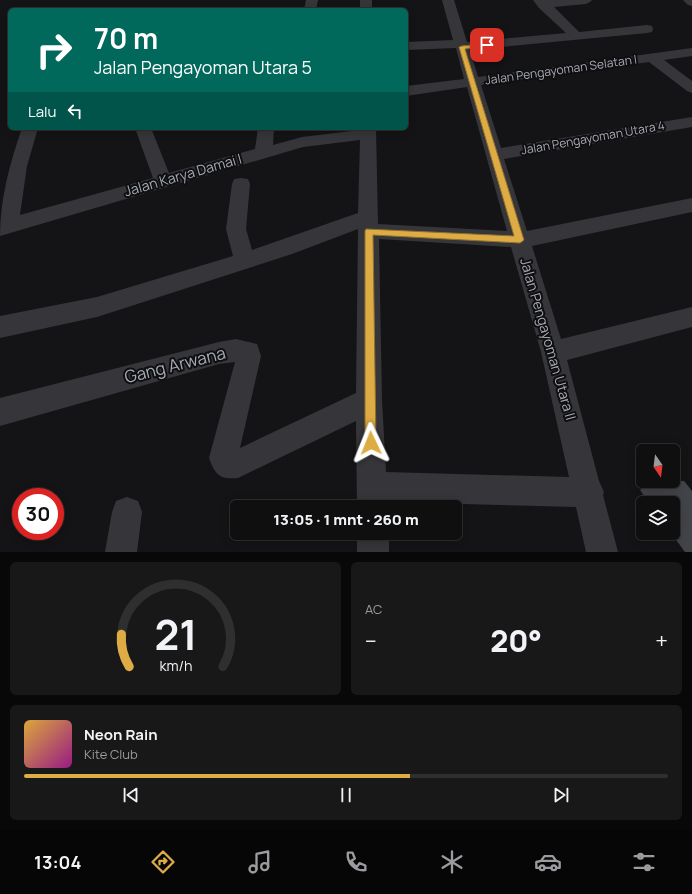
<!DOCTYPE html>
<html lang="id">
<head>
<meta charset="utf-8">
<style>
  :root { --surface:#0f0f10; --page:#181819; --text:#f1f3f6; --muted:#9b9c9f; --line:#2f2f30; --accent:#deac44 }
  body { margin:0; font-family:Manrope,sans-serif; background:var(--page); color:var(--text); height:100vh; display:flex; flex-direction:column; font-size:15px; white-space:nowrap }
  * { box-sizing:border-box; margin:0 }
  p { font-size:13px; color:var(--muted) }
  .icon { flex:none; width:22px; height:22px; fill:none; stroke:currentColor; stroke-width:2; stroke-linecap:round; stroke-linejoin:round }
  .map { position:relative; height:552px; overflow:hidden }
  .panel { display:flex; flex-direction:column; gap:10px; padding:10px; background:#080809; flex:1 }
  .panel>* { flex:none }
  .hud { position:absolute; left:8px; top:8px; width:400px; height:122px; border-radius:6px; box-shadow:0 2px 10px #0003,0 0 0 1px var(--line); background:#00695c; color:#fff; overflow:hidden }
  .needle { width:26px; rotate:166deg }
  .controls { position:absolute; left:636px; top:444px; display:grid; gap:8px }
  .controls a { display:grid; place-items:center; width:44px; height:44px; border-radius:6px; background:var(--surface); box-shadow:0 2px 10px #0003,0 0 0 1px var(--line); font-size:20px }
  .speed { position:absolute; left:12px; top:488px; display:flex; gap:8px; font-size:20px; font-weight:700; text-align:center }
  .speed>* { display:grid; place-content:center; width:52px; height:52px; border-radius:50%; background:var(--surface); box-shadow:0 2px 10px #0003,0 0 0 1px var(--line); line-height:1 }
  .speed .limit { border:6px solid #d22; background:#fff; color:#111 }
  .pin { position:absolute; display:grid; place-items:center; width:34px; height:34px; color:#fff; margin:-17px; border-radius:8px; box-shadow:0 2px 6px #0006 }
  .me { position:absolute; width:44px; margin:-22px; rotate:358deg; stroke-linejoin:round; filter:drop-shadow(0 0 3px #0008) }
  .turn { display:flex; align-items:center; gap:14px; height:84px; padding:0 20px; font-size:18px }
  .turn .icon { width:52px; height:52px; stroke-width:2.5 }
  .turn b { display:block; font-size:28px; line-height:34px }
  .then { display:flex; align-items:center; height:38px; padding:0 20px; background:#0003; gap:8px; font-size:15px }
  .big { font-size:30px; font-weight:800; line-height:1.1 }
  .panel .widget { flex:1; display:flex; flex-direction:column; justify-content:center; gap:6px; min-width:0; padding:0 14px; border-radius:6px; background:var(--page) }
  .panel .dial { align-items:center; gap:0 }
  .dial svg { height:104px; overflow:visible; fill:none; stroke:var(--line); stroke-width:7; stroke-linecap:round; text-anchor:middle }
  .dial text { fill:var(--text); stroke:none }
  .song { display:flex; align-items:center; gap:12px }
  .cover { width:48px; height:48px; border-radius:6px; background:linear-gradient(135deg,hsl(40 70% 55%),hsl(310 70% 35%)) }
  .played { height:4px; border-radius:2px; background:linear-gradient(90deg,var(--accent) 60%,var(--line) 60%) }
  .keys { display:flex; justify-content:space-around; direction:ltr }
  .heat { display:flex; justify-content:space-between; align-items:center; font-size:22px; direction:ltr }
  .panel .tiles { flex:1; display:grid; gap:10px; grid-template-columns:1fr 1fr }
  .widget:last-child { grid-column:span 2 }
  .trip { position:absolute; left:230px; top:500px; width:232px; height:40px; border-radius:6px; background:var(--surface); box-shadow:0 2px 10px #0003,0 0 0 1px var(--line); font-weight:800; line-height:40px; text-align:center }
  .tabs { display:flex; height:64px; justify-content:space-around; align-items:center; background:#060606; color:var(--muted) }
  .tabs .icon { width:28px; height:28px }
  .tabs .on { color:var(--accent) }
  .tabs b { font-size:18px; color:var(--text) }
  .map>svg:first-child { display:block }
  .building { fill:#434449 }
  .lines { fill:none; stroke-linecap:round; stroke-linejoin:round }
  .minor { fill:#36363a; fill-rule:evenodd }
  .route { fill:#deac44; stroke:#90702c }
  .labels { text-anchor:middle; stroke-width:4; stroke-linejoin:round; paint-order:stroke }
  .far-street-label { font-size:12px; fill:#a7abb5; stroke:#0f0f11 }
  .street-label { font-size:14px; fill:#a7abb5; stroke:#0f0f11 }
  .near-street-label { font-size:17px; fill:#a7abb5; stroke:#0f0f11 }
</style>
</head>
<body>
<div class="map">
<svg width="692" height="552" viewBox="0 0 692 552">
  <rect width="100%" height="100%" fill="#141416"/>
  <path class="building" d="M656,481H684L692,491V552H685L671,533H673V503H649L640,490Z"/>
  <g class="lines">
    <path class="minor" d="M306,0H318L316,10H304Z
      M360,0H372V10H360Z
      M442,0H454L467,42L566,33L539,8L533,0H592L590,2L586,4L554,7L579,32L647,25L652,26L653,29L652,32L647,33L470,50L478,77L692,48V56L664,60L692,81V93L687,91L649,62L481,85L501,148L692,117V127L504,159L527,231L692,198V212L532,246L561,339L692,307V327L567,360L599,481L604,492L603,495L618,552H586L576,507L387,502V507H357L356,421L238,478C219,480 215,474 209,458L235,362L219,364L0,426V398L219,342L236,339L257,344L261,356L240,448L356,393L358,229L292,254L97,317L0,338V316L97,297L233,256L226,229L232,184L234,179L241,178L248,179L250,184L246,229L252,250L358,213L360,140L303,147L0,236C0,198 10,163 22,128H38L27,166L20,215L153,178L135,128H151L169,173L255,149L258,128H274L273,145L302,137L360,130V128H376L378,224L507,231L467,87L406,96V86L464,79L456,48L406,50V42L453,40ZM379,239L511,247L541,352L569,477L386,472L382,400Z
      M683,0H692V6L688,5Z
      M127,497L138,501L142,512L137,552H105L112,512L116,501Z
      M357,533H389V552H357Z"/>
  </g>
  <path class="route" d="M487,43L489,44V46L465,49L524,240L520,243L373,235L376,443L375,447L371,449L366,447L365,443V231L366,229L514,236L459,47L462,46Z"/>
  <g class="labels">
    <g class="far-street-label">
      <text transform="translate(561 70) rotate(-8)" y="4">Jalan Pengayoman Selatan I</text>
      <text transform="translate(593 138) rotate(-10)" y="4">Jalan Pengayoman Utara 4</text>
    </g>
    <g class="street-label">
      <text transform="translate(183 175) rotate(-16)" y="5">Jalan Karya Damai I</text>
      <text transform="translate(548 339) rotate(74)" y="5">Jalan Pengayoman Utara II</text>
    </g>
    <g class="near-street-label">
      <text transform="translate(175 365) rotate(-14)" y="6">Gang Arwana</text>
    </g>
  </g>
</svg>
<div class="controls">
<a><svg class="needle" viewBox="-14 -14 28 28"><path d="M0-13l5 13h-10z" fill="#e53935"/><path d="M0 13l5-13h-10z" fill="#9b9c9f"/></svg></a>
<a><svg class="icon" aria-label="layers" viewBox="0 0 24 24"><path d="M12 4l9 5-9 5-9-5zM3 14l9 5 9-5"/></svg></a>
</div>
<div class="speed"><div class="limit">30</div></div>
<div class="pin" style="left:487px;top:45px;background:#d93025"><svg class="icon" aria-label="arrive" viewBox="0 0 24 24"><path d="M6 21V4h12l-3 4 3 4H6"/></svg></div>
<svg class="me" style="left:371px;top:443px" viewBox="-20 -20 40 40"><path d="M0-17L14 15 0 8-14 15z" fill="#deac44" stroke="#fff" stroke-width="4"/></svg>
<div class="trip">13:05 · 1 mnt · 260 m</div>
<div class="hud">
<div class="turn"><svg class="icon" aria-label="right" viewBox="0 0 24 24"><path d="M7 20v-9h11M14 6l5 5-5 5"/></svg><div><b>70 m</b>Jalan Pengayoman Utara 5</div></div>
<div class="then">Lalu<svg class="icon" aria-label="left" viewBox="0 0 24 24"><path d="M17 20v-9H6M10 6l-5 5 5 5"/></svg></div>
</div>
</div>
<section class="panel">
<div class="tiles">
<div class="widget dial"><svg viewBox="0 0 100 80">
<path d="M14 69A42 42 0 1 1 86 69"/>
<path d="M14 69A42 42 0 0 1 8 44" stroke="#deac44"/>
<text x="50" y="56" font-size="32" font-weight="700">21</text>
<text x="50" y="72" font-size="11">km/h</text>
</svg></div>
<div class="widget"><p>AC</p>
<div class="heat"><a>−</a><b class="big">20°</b><a>+</a></div>
</div>
<div class="widget">
<div class="song"><i class="cover"></i><div><b>Neon Rain</b><p>Kite Club</p></div></div>
<div class="played"></div>
<div class="keys"><svg class="icon" aria-label="previous" viewBox="0 0 24 24"><path d="M18 5L8 12l10 7zM5 5v14"/></svg><svg class="icon" aria-label="pause" viewBox="0 0 24 24"><path d="M8 5v14M16 5v14"/></svg><svg class="icon" aria-label="next" viewBox="0 0 24 24"><path d="M6 5l10 7-10 7zM19 5v14"/></svg></div>
</div>
</div>
</section>
<nav class="tabs">
<b>13:04</b>
<svg class="icon on" aria-label="directions" viewBox="0 0 24 24"><path d="M12 3l9 9-9 9-9-9zM9 14v-3h6M13 9l2 2-2 2"/></svg>
<svg class="icon" aria-label="music" viewBox="0 0 24 24"><path d="M9 18V5l10-2v13"/><circle cx="6" cy="18" r="3"/><circle cx="16" cy="16" r="3"/></svg>
<svg class="icon" aria-label="phone" viewBox="0 0 24 24"><path d="M5 4h4l2 5-3 2q2 4 5 5l2-3 5 2v4C11 20 4 13 5 4z"/></svg>
<svg class="icon" aria-label="climate" viewBox="0 0 24 24"><path d="M12 3v18M4 7l16 10M4 17L20 7"/></svg>
<svg class="icon" aria-label="car" viewBox="0 0 24 24"><path d="M5 17H2v-5l4-1 3-4h7l3 4 3 1v5h-3M9 17h6M6 11h13"/><circle cx="7" cy="17" r="2"/><circle cx="17" cy="17" r="2"/></svg>
<svg class="icon" aria-label="filters" viewBox="0 0 24 24"><path d="M4 7h16M4 17h16"/><circle cx="9" cy="7" r="2"/><circle cx="15" cy="17" r="2"/></svg>
</nav>
</body>
</html>
